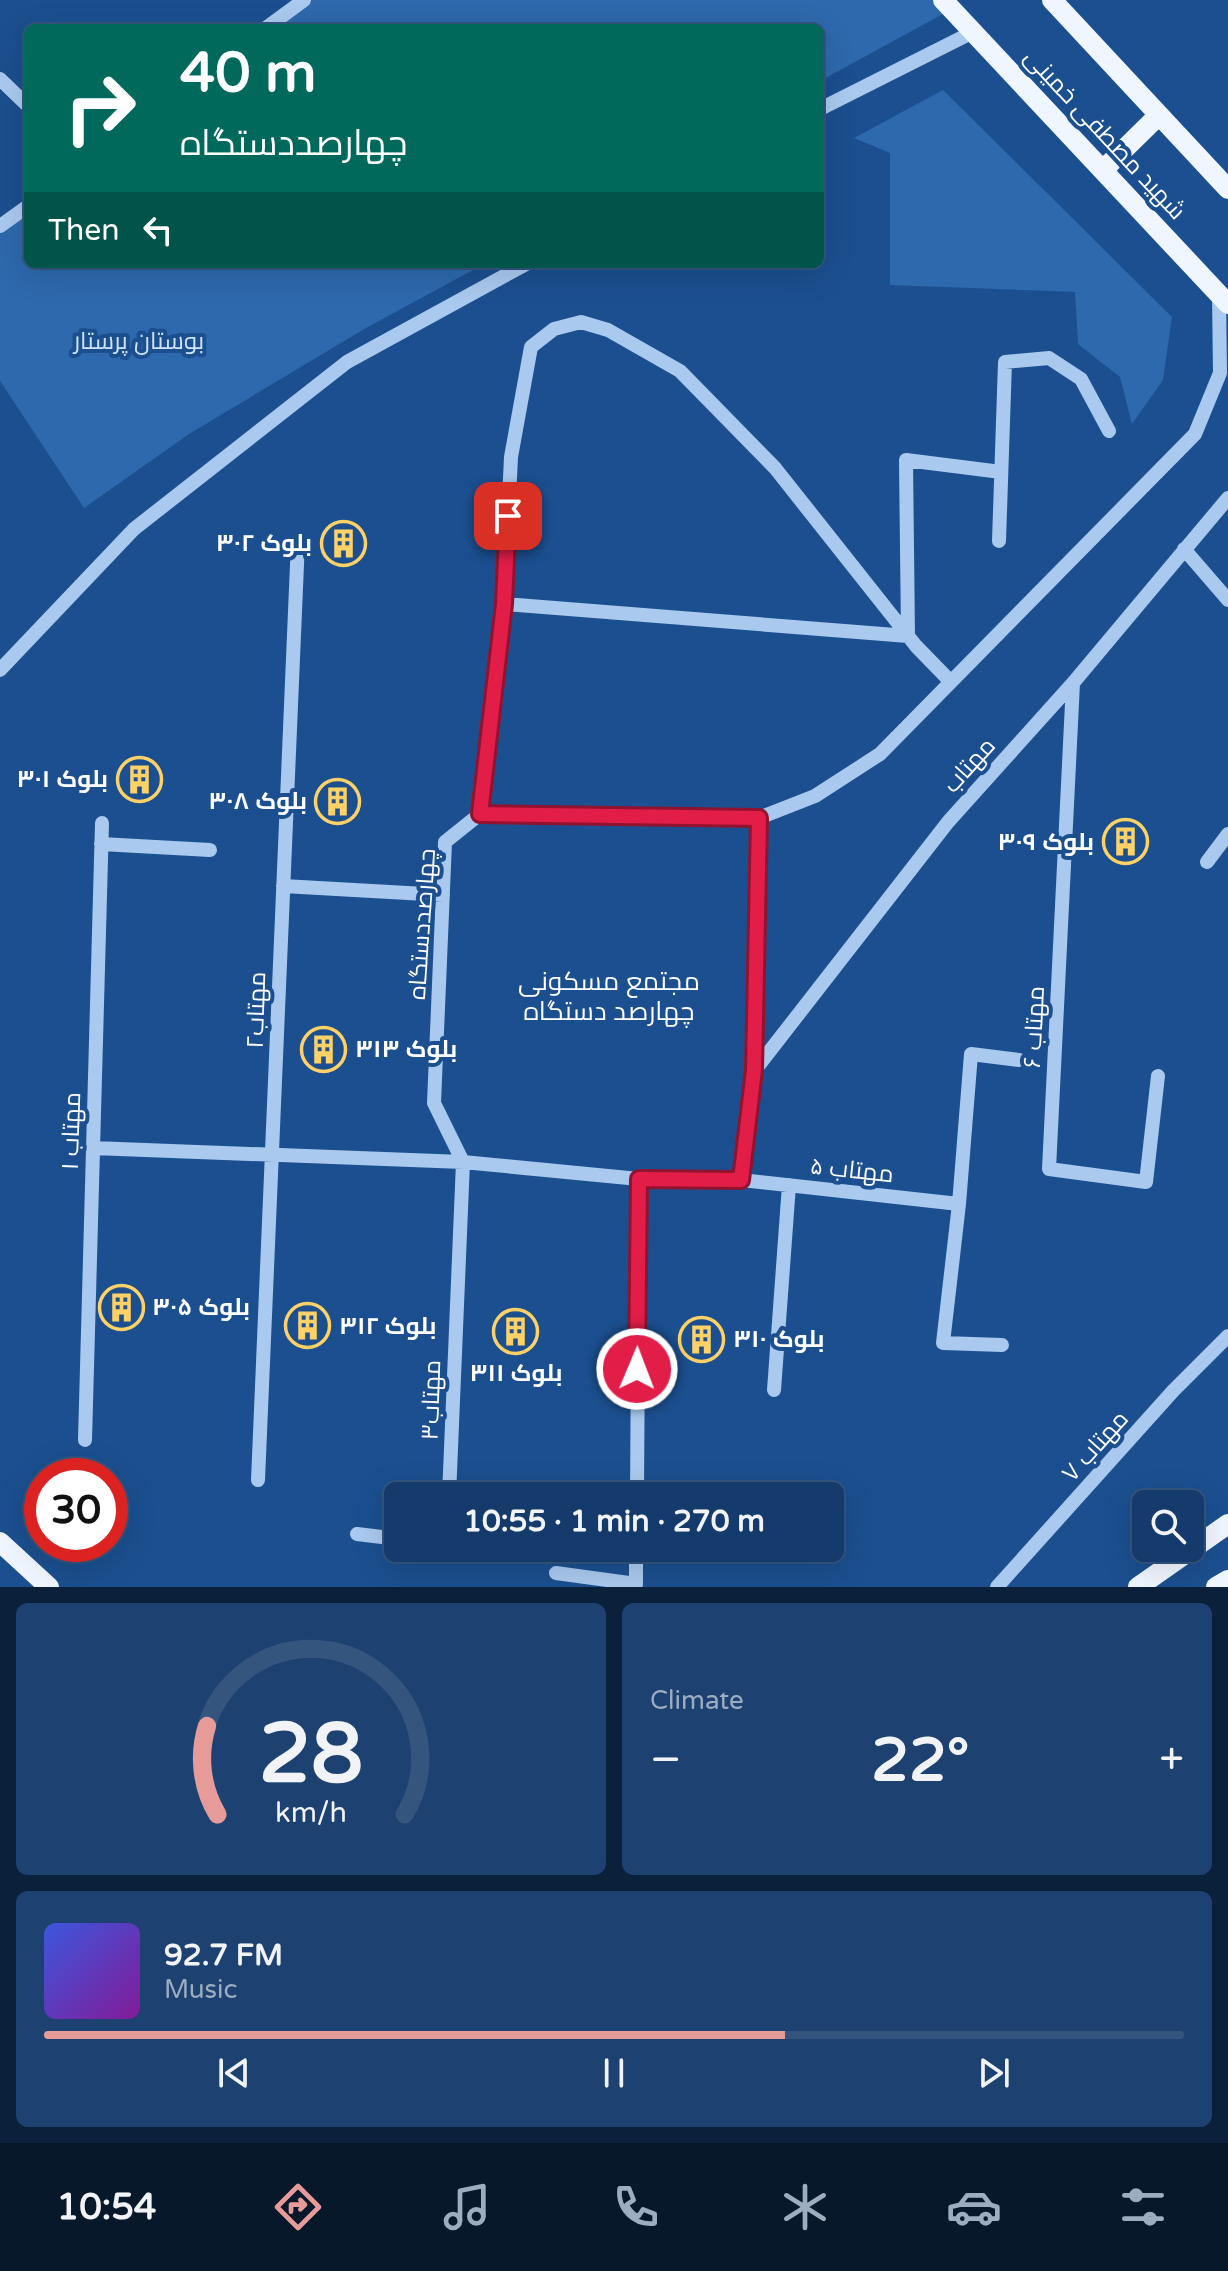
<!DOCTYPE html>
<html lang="en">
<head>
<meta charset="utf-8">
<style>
  :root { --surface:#143b6b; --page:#1d4271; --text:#f1f3f6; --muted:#9dadc1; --line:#33557e; --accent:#e69b98 }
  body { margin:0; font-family:"Varela Round",Cairo,sans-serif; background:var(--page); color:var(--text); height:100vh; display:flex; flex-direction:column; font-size:30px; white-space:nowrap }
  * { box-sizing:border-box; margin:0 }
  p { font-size:26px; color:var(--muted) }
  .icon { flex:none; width:44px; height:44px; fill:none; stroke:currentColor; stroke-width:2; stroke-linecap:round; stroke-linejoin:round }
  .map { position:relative; height:1587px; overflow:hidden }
  .panel { display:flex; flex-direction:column; gap:16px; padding:16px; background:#0b203b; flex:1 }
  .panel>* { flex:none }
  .banner { position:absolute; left:24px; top:24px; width:800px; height:244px; border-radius:12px; box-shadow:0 8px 32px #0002,0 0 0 2px var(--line); background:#00695c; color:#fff; overflow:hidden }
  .controls { position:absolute; left:1132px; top:1490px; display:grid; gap:16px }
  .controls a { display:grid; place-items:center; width:72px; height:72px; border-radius:12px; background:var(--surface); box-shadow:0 8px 32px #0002,0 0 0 2px var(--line); font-size:40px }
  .speed { position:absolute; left:24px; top:1458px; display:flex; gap:16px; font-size:40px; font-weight:700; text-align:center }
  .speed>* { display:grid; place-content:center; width:104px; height:104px; border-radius:50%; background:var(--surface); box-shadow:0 8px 32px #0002,0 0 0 2px var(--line); line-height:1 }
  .speed .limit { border:12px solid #d22; background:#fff; color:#111 }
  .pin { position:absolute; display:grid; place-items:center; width:68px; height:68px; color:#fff; margin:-34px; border-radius:16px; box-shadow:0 4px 12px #0006 }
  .me { position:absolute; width:88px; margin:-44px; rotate:1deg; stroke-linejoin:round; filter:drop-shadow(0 0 6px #0008) }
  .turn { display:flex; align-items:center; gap:28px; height:168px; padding:0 24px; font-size:36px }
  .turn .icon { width:104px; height:104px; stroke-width:2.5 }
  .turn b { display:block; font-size:56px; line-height:68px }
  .then { display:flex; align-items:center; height:76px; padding:0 24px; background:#0003; gap:16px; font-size:30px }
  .big { font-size:60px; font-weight:800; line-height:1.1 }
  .panel .widget { flex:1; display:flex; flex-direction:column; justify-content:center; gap:12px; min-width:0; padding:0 28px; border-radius:12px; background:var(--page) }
  .panel .dial { align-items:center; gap:0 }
  .dial svg { height:208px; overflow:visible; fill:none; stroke:var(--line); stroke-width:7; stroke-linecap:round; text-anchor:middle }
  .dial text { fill:var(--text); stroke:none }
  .song { display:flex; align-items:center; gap:24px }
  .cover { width:96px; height:96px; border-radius:12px; background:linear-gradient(135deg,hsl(230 70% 55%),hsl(290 70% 35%)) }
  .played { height:8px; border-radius:4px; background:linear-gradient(90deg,var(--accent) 65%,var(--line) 65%) }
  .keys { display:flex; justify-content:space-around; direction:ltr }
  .heat { display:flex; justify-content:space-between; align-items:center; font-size:44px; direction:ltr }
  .panel .tiles { flex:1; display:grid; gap:16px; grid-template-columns:1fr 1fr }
  .widget:last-child { grid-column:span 2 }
  .trip { position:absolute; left:384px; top:1482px; width:460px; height:80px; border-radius:12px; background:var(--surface); box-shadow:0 8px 32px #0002,0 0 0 2px var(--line); font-weight:800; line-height:80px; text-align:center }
  .menu { display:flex; height:128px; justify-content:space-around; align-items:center; background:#08182b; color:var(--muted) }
  .menu .icon { width:56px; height:56px }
  .menu .active { color:var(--accent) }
  .menu b { font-size:36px; color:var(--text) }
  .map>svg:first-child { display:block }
  .green { fill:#2e69ad }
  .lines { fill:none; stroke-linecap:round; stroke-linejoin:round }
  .minor { stroke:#a9c9ee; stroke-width:14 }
  .major { stroke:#f0f6ff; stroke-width:20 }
  .route-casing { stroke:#92132f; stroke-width:20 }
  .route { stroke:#e11d48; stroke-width:14 }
  .labels { text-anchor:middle; stroke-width:8; stroke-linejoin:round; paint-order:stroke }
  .street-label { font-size:24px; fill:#fff; stroke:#1b4f8f }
  .park-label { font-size:24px; fill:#cfe3fa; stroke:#1b4f8f }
  .poi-label { font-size:24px; font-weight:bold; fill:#fff; stroke:#1b4f8f; text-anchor:end }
  .neighbourhood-label { font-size:26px; fill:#fff; stroke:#1b4f8f }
</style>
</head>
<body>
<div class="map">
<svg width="1228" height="1587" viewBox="0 0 1228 1587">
  <rect width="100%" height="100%" fill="#1b4f8f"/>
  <path class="green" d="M304,0H943L952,9L820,81V28H267Z
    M943,90L1172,317L1163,380L1132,424L1120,377L1078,344L1075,292L890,285V153L854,138Z
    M28,206V264H484L366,328L189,434L84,508L0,381V226Z"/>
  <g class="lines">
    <path class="minor" d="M266,28L304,0
      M0,79L28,106
      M820,109L973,32
      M0,226L28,206
      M999,541L1005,362L1049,358L1081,379L1109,431
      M1184,549L1228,600
      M504,604L908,636L906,460L1001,472
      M0,670L134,529L347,362L526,264
      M1073,683L1049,1169L1146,1182L1158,1076
      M480,814L504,604L511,457L531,347L554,329L581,322L608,330L680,371L775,468L916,646L951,682
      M759,818L754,1070L741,1180L639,1179L463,1162L434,1103L445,842L480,814L759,818L815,796L880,754L1195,434L1220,373L1219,295
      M101,844L210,850
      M1207,862L1228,834
      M283,886L443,895
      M755,1070L948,822L1073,683L1228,498
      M93,1148L463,1162L449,1496
      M741,1180L959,1204
      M1002,1345L943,1343L959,1204L971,1054L1019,1060
      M774,1390L789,1185
      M85,1440L102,823
      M258,1480L298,541
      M637,1496L639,1179
      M357,1534L398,1539
      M556,1573L636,1584V1548
      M997,1587L1173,1391L1228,1336"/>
    <path class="major" d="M943,0L1228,304
      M1052,0L1228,189
      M1104,169L1159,115
      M0,1542L49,1587
      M1138,1587L1228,1524
      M1216,1587L1228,1580"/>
  </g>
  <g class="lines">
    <defs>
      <path id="route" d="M508,516L504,604L480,814L759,818L754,1070L741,1180L639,1179L637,1369"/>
    </defs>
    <use href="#route" class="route-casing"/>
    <use href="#route" class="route"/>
  </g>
  <defs>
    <symbol id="building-ring" viewBox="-11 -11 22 22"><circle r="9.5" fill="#1b4f8f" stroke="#ffd166" stroke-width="1.5"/><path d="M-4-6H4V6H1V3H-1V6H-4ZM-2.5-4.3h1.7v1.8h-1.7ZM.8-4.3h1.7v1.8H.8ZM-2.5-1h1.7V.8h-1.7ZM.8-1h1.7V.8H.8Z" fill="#ffd166"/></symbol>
  </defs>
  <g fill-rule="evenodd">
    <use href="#building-ring" x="318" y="518" width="51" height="51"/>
    <use href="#building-ring" x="114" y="754" width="51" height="51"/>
    <use href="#building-ring" x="312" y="776" width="51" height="51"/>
    <use href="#building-ring" x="1100" y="816" width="51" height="51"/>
    <use href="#building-ring" x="298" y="1024" width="51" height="51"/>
    <use href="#building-ring" x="96" y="1282" width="51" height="51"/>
    <use href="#building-ring" x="282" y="1300" width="51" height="51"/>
    <use href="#building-ring" x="490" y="1306" width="51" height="51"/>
    <use href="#building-ring" x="676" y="1314" width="51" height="51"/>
  </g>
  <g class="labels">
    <g class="street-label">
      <text transform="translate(1105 134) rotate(47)" y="8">شهید مصطفی خمینی</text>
      <text transform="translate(969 765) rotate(-48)" y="8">مهتاب</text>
      <text transform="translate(422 924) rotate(-86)" y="8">چهارصددستگاه</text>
      <text transform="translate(256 1010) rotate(-88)" y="8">مهتاب۲</text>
      <text transform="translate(1034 1027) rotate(-87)" y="8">مهتاب ۶</text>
      <text transform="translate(71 1131) rotate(-88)" y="8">مهتاب ۱</text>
      <text transform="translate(852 1170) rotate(6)" y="8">مهتاب ۵</text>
      <text transform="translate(431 1400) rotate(-88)" y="8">مهتاب۳</text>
      <text transform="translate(1095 1446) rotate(-48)" y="8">مهتاب ۷</text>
    </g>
    <g class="park-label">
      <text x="139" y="349">بوستان پرستار</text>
    </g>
    <g class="poi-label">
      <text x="312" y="551">بلوک ۳۰۲</text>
      <text x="108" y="787">بلوک ۳۰۱</text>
      <text x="307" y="809">بلوک ۳۰۸</text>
      <text x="1094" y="850">بلوک ۳۰۹</text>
      <text x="355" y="1057" text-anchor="start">بلوک ۳۱۳</text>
      <text x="152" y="1315" text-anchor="start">بلوک ۳۰۵</text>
      <text x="339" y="1334" text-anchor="start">بلوک ۳۱۲</text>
      <text x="733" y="1347" text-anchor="start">بلوک ۳۱۰</text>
      <text x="516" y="1381" text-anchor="middle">بلوک ۳۱۱</text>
    </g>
    <g class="neighbourhood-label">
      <text x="609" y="990">مجتمع مسکونی<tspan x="609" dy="30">چهارصد دستگاه</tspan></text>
    </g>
  </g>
</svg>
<div class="controls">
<a><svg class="icon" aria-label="search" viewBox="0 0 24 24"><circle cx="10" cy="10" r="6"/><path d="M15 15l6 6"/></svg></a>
</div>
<div class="speed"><div class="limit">30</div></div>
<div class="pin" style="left:508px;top:516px;background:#d93025"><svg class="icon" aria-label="arrive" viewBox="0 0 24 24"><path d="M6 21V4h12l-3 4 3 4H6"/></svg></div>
<svg class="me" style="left:637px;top:1369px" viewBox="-20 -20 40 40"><circle r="17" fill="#e11d48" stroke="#fff" stroke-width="3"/><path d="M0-11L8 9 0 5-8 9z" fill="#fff"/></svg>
<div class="trip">10:55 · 1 min · 270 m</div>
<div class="banner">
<div class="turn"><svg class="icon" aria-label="right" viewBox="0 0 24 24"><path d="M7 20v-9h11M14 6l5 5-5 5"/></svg><div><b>40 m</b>چهارصددستگاه</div></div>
<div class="then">Then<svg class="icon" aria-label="left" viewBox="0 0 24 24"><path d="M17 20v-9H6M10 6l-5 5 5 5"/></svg></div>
</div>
</div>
<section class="panel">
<div class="tiles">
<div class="widget dial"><svg viewBox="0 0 100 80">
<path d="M14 69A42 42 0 1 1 86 69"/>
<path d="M14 69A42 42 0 0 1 10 35" stroke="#e69b98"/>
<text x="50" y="56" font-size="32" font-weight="700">28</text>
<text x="50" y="72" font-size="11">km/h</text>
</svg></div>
<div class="widget"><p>Climate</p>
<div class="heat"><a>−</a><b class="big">22°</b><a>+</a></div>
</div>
<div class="widget">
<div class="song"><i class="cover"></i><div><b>92.7 FM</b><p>Music</p></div></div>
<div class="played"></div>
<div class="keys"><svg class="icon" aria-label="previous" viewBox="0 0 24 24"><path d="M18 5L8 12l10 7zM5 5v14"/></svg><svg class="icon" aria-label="pause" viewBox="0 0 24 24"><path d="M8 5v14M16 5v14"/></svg><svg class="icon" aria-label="next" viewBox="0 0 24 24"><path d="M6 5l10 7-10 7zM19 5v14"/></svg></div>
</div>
</div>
</section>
<nav class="menu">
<b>10:54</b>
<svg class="icon active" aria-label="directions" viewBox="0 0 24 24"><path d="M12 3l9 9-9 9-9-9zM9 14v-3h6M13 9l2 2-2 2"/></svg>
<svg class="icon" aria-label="music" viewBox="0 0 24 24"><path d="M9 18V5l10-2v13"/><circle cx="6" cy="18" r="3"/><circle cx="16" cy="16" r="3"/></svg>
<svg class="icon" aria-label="phone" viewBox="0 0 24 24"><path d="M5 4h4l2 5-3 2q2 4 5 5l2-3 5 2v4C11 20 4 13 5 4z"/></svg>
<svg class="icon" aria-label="climate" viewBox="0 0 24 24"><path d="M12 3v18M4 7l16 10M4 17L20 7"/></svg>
<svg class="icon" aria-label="car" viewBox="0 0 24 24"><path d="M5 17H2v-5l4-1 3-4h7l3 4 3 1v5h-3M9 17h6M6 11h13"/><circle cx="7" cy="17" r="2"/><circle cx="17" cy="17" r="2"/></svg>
<svg class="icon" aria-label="filters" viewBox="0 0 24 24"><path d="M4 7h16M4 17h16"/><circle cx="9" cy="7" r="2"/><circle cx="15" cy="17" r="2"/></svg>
</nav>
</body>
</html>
